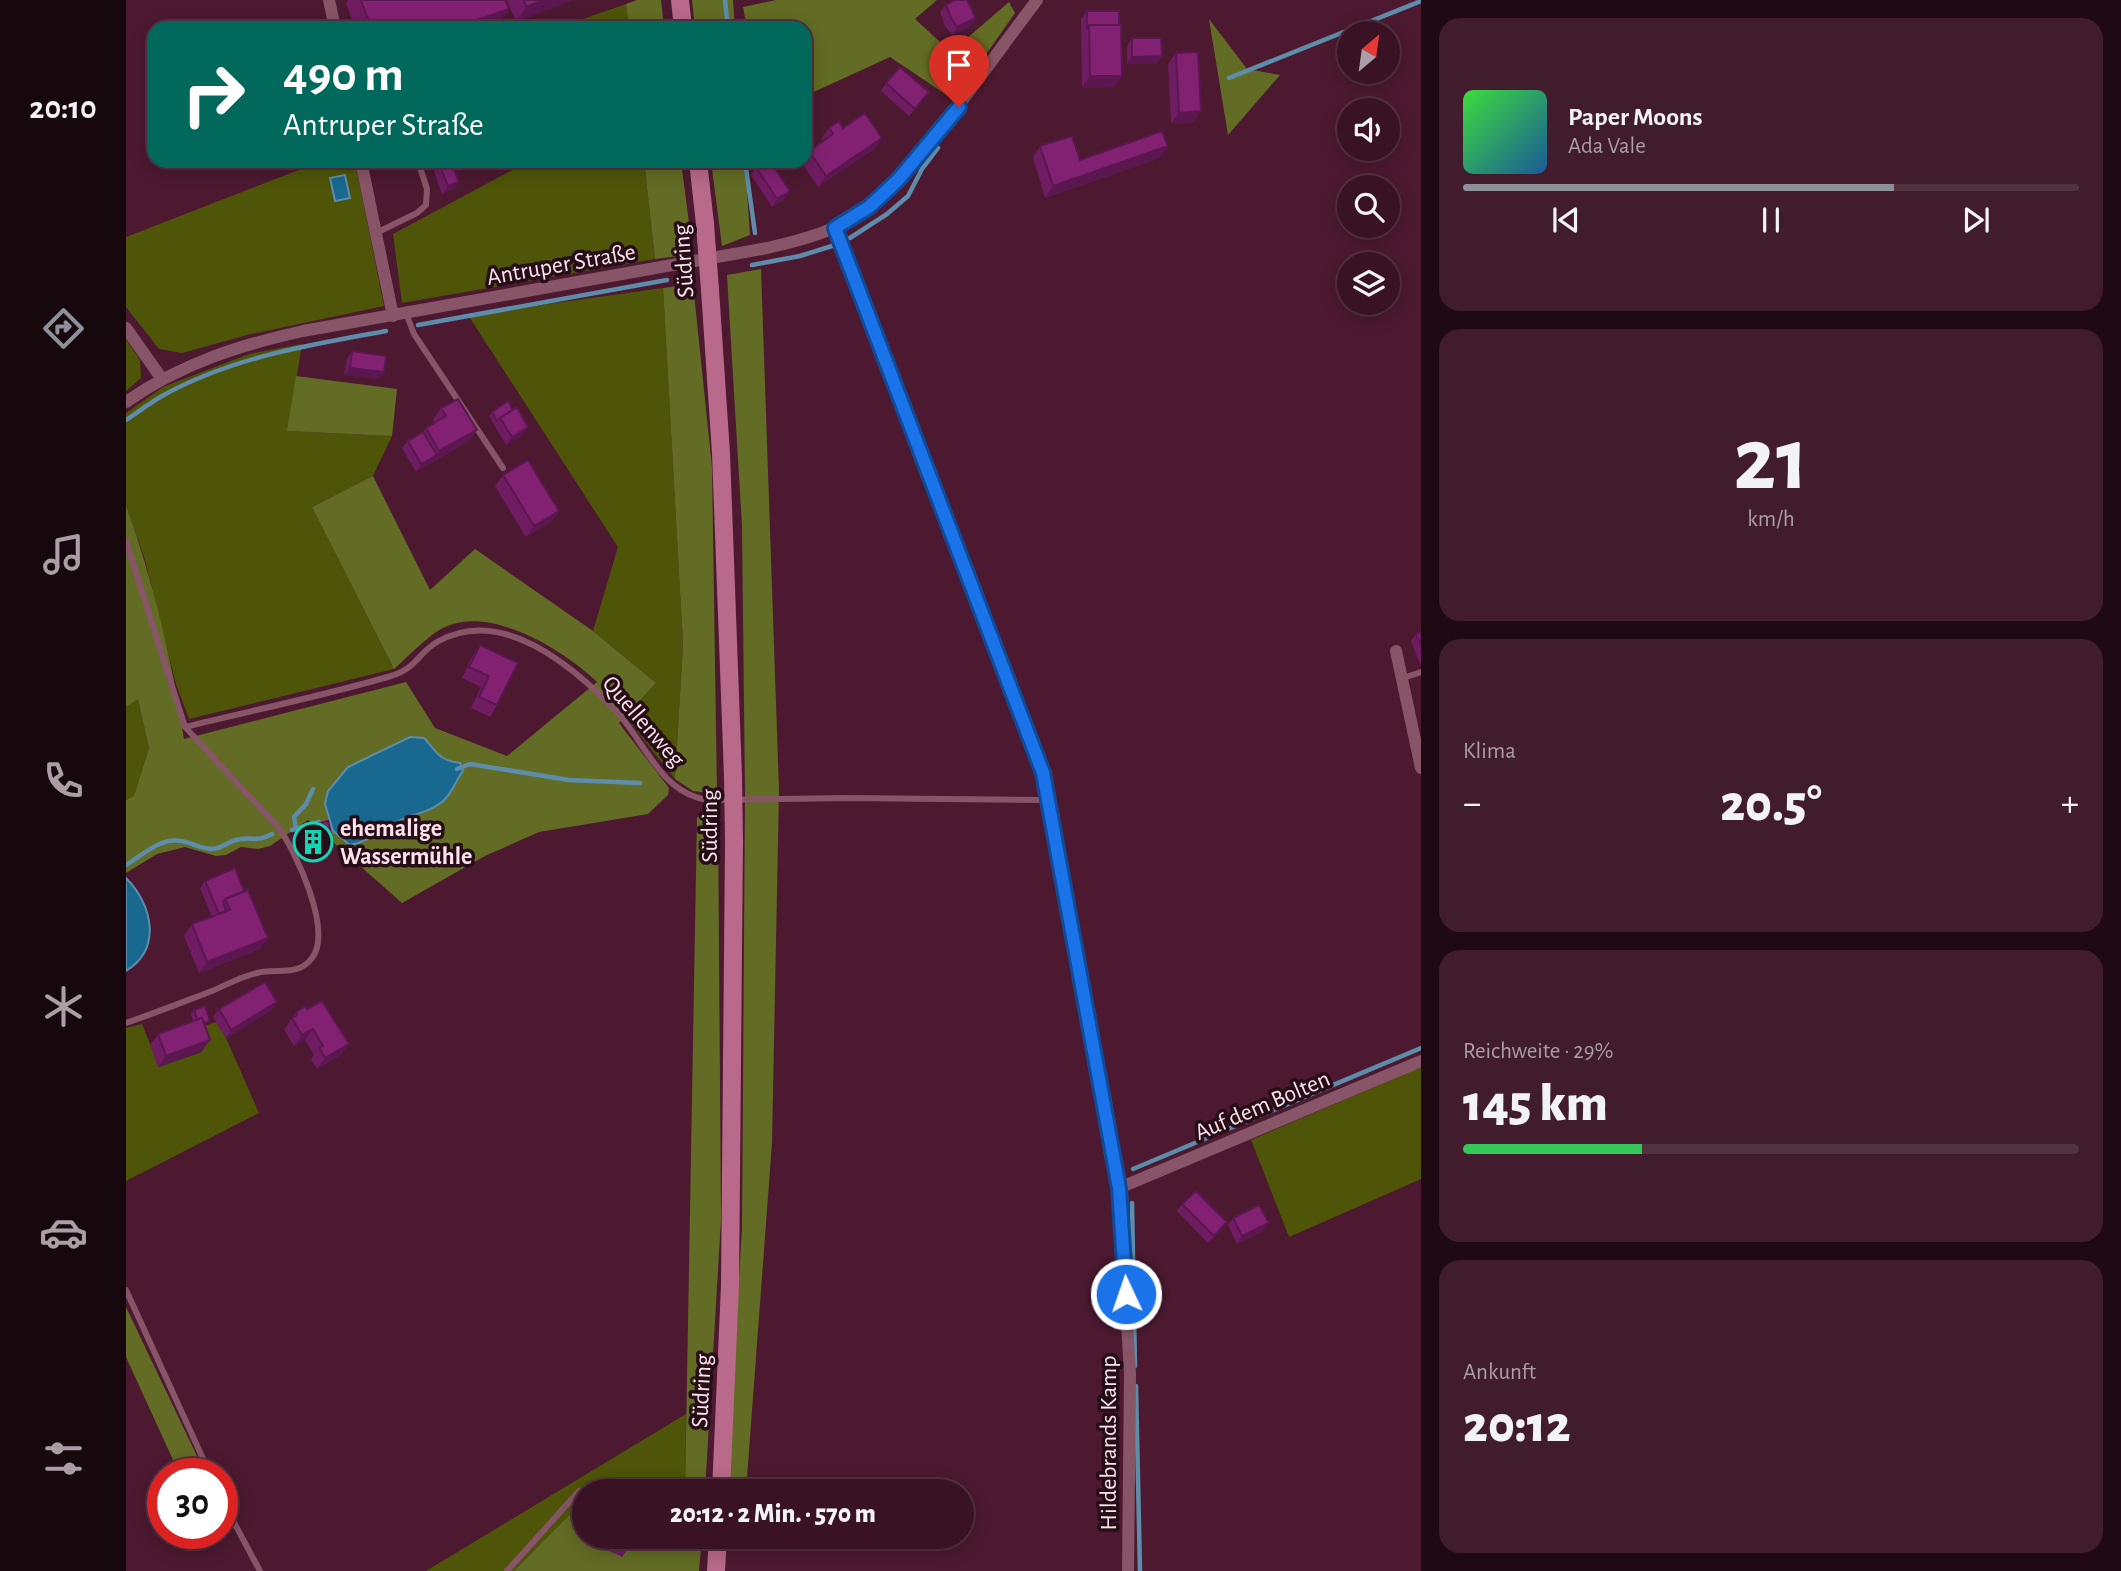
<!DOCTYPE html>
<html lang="de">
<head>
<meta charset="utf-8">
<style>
  :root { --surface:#391324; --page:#401c2c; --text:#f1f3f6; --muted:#ab9ea6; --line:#533241; --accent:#8c9099 }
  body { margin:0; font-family:"Alegreya Sans",sans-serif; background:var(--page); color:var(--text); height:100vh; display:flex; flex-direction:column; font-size:26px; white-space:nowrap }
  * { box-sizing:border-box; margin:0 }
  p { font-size:23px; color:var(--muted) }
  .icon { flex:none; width:38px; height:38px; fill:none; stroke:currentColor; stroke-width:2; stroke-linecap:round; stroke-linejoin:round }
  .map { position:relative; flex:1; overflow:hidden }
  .sheet { display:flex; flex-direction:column; gap:18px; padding:18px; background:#1f0a14; width:700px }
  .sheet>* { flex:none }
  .guide { position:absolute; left:21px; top:21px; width:665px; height:147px; border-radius:21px; box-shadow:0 4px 18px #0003,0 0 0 2px var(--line); background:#00695c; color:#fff; overflow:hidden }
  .needle { width:46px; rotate:29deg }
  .tools { position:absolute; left:1211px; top:21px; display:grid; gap:14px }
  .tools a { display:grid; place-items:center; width:63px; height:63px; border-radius:50%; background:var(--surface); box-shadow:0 4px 18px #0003,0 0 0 2px var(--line); font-size:35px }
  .speed { position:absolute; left:21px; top:1458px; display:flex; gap:14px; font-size:35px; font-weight:700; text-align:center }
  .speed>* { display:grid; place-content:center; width:91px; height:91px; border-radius:50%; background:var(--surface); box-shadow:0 4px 18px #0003,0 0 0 2px var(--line); line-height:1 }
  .speed .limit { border:10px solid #d22; background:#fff; color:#111 }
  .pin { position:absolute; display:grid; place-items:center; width:60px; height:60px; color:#fff; margin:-72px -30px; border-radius:50% 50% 50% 0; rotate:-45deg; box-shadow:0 0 7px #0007 }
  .pin .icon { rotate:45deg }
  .me { position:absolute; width:77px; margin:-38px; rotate:357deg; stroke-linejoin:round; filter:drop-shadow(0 0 5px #0008) }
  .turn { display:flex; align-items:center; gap:24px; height:147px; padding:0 21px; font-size:32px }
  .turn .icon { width:91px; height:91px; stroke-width:2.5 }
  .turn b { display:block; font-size:49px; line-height:60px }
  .big { font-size:52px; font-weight:800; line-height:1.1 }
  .sheet .widget { flex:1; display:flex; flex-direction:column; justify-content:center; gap:10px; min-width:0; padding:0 24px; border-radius:21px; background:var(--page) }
  .sheet .dial { align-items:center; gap:0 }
  .dial b { font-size:91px; line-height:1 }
  .song { display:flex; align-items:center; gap:21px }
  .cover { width:84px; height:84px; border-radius:10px; background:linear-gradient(135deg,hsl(120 70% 55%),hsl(210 70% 35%)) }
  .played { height:7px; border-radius:4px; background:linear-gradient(90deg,var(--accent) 70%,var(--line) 70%) }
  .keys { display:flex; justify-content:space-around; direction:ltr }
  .heat { display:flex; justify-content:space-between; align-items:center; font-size:38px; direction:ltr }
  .charge { height:10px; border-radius:5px; background:linear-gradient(90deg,#34c759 29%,var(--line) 0) }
  .trip { position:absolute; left:446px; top:1479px; width:402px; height:70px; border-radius:35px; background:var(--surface); box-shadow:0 4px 18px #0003,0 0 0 2px var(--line); font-weight:800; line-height:70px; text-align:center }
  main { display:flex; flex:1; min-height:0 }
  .menu { display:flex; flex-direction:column; width:126px; justify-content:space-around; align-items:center; background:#17080e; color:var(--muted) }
  .menu .icon { width:49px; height:49px }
  .menu .on { color:var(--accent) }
  .menu b { font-size:32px; color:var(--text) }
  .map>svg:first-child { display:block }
  .green { fill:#4e5508 }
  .forest { fill:#636c24; fill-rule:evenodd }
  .water { fill:#18688f; stroke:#5d8dab; stroke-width:2 }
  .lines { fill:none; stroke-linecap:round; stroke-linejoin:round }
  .stream { stroke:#5d8dab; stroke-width:4.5 }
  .lane { stroke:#885568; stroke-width:6 }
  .street { stroke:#885568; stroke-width:12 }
  .secondary { stroke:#b96989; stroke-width:18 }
  .secondary-bridge { stroke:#b96989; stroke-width:18 }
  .wall { fill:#701c62 }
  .shaded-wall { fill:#5b1750 }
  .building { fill:#822172; stroke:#5b1750; stroke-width:2 }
  .route-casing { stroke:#114b97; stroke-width:18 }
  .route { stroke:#1a73e8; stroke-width:12 }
  .labels { text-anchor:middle; stroke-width:7; stroke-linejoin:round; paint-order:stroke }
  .street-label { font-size:24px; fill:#fee2eb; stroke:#250e17 }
  .poi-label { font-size:24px; font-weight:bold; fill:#fee2eb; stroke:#250e17; text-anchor:start }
</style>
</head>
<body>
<main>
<nav class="menu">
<b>20:10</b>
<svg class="icon on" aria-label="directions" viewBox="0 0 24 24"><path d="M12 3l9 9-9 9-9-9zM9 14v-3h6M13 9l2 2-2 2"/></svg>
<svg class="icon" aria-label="music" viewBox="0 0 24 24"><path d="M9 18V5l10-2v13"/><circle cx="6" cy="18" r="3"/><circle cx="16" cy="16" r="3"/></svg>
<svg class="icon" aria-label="phone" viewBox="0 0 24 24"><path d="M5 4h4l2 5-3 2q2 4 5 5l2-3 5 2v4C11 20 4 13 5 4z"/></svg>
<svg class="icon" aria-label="climate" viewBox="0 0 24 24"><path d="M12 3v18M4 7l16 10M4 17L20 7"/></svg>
<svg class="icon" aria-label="car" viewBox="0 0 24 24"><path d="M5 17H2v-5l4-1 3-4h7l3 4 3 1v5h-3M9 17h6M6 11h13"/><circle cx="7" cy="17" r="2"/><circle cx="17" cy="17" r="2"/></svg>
<svg class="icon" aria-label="filters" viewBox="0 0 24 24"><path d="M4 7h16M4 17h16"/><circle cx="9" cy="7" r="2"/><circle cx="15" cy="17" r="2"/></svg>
</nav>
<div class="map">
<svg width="1295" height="1571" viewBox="0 0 1295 1571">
  <rect width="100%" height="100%" fill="#4c1930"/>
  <path class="green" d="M500,4L503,28H431Z
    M196,161H229L258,306L121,335L56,353L33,349L0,307V237Z
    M391,161H518L529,259L276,303L267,234L394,166Z
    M537,288L557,644L549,779L499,716L530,683L467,631L492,547L342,315Z
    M0,339L14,360L15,378L0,391Z
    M176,344L162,431L266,436L247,476L186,507L268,669L63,719L50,684L19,560L0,505V413L37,387L123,354Z
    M12,698L23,748L8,797L0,800V707Z
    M90,1022L100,1038L133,1113L0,1181V1028L16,1024L33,1067L76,1052L70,1029Z
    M1295,1067V1179L1163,1237L1125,1140Z
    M560,1414L559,1491H458V1500L388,1571H300Z"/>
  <path class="forest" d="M511,0H535L538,28H503L500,4Z
    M566,0H607L609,28H569Z
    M650,0H811L789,19L825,52L883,2L889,13L828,100L764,57L679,96V28H621L617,7Z
    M1083,19L1121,69L1154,75L1102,135Z
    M518,161H555L567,254L529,259Z
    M585,161H619L624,235L596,246Z
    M635,269L653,790L646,1143L620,1491H600L616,1229L619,794L616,526L601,275Z
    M567,284L586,467L591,794L567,791L549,779L557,644L537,288Z
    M170,376L271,389L266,436L161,431Z
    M247,476L304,590L349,549L467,631L530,683L493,723L543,788L542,795L522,814L413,832L359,856L276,903L182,820L144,846L132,849L115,847L100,855L90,856L59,847L31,854L0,873V800L8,796L23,748L12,699L0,707V505C27,581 46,659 58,739L280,682L309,728L381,756L471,682C439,651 365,605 319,627C302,635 283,656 268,669L186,507ZM305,746C313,758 320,761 334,763L337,771L324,794L244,839V756Z
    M592,813L595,1219L579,1491H559L571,817Z
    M0,1307L79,1473H53L0,1357Z
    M458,1500V1536L576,1537L573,1571H388Z"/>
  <path class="water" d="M219,175L224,198L209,201L204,178Z
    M284,737L298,738C312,753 312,760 334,763L337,771C330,780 327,791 319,799C309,810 292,813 279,818C259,826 246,841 224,845L207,831L199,804L202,791L222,767Z
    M0,878C27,905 36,949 0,971Z"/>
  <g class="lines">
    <path class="stream" d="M599,0L602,28
      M1103,78L1295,1
      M619,161L629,233
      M724,238L761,214L782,196L796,169L812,148
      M626,265L674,256L706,246
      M292,325L541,280
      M0,420C12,412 24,403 36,396C106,357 183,345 260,331
      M331,769L344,764L443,780L514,783
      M170,829L168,817L180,804L187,789
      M166,830L193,822
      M0,865C13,857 28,844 43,841C59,838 70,848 85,849C97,849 103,840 115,839C130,837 130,842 146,834
      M1007,1169L1295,1048
      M1006,1203L1009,1366
      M1010,1386L1014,1571"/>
    <path class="lane" d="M250,233L291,213L300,205L301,189L292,161
      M280,313L288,334L377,468
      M0,541L59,727C128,710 197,696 265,676C291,668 292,653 311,642C376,605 447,666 490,711C520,743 534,793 582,800L721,798L922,800
      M1277,678L1295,672
      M0,1023C29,1013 57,1002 86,991C100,985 116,976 131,973C151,968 172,977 186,958C207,931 170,851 152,827L59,727
      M0,1290L84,1474
      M96,1500L134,1571
      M381,1571L453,1491"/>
    <path class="street" d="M203,0L209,28
      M235,161L267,316
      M709,228L917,773L993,1188L1004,1374L1002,1571
      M0,328L36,379
      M0,402C54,364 114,345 177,331L641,248C677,240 714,230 744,207C765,190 781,169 798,149C838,101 873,50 911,0
      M1270,651L1295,768
      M993,1188L1295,1061"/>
    <path class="secondary" d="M554,0L557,28
      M572,161L579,224
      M584,290L595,453L607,776
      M595,1491L604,1285L608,842
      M590,1571L592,1536"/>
    <path class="secondary-bridge" d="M579,224L584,290
      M607,776L608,842"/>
  </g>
  <path class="wall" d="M222,0H379L383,9L372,24L360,28H229L220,3Z
    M381,0H446L390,22Z
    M820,5L850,18L845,26L826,35L819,26L814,12Z
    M961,11L996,76L988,87L956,88L955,19Z
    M1006,38L1036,56L1030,64H1001V46Z
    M1050,53L1075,111L1067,123L1045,124L1042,64Z
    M760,83L803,92L783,116L755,91Z
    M703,128H717L756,138L748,149L692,187L675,162L679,161V156L683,151L697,141L695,139Z
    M914,146L954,160L1034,158L919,198L907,158Z
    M313,164L333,182L328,189L316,194L308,171Z
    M630,167L659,199L646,207L625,175Z
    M226,351L258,372L253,379L218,375L221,359Z
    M315,408L351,430L343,441L290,472L276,448L282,441L297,432L300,428L309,423L307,420Z
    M366,412L397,435L380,445L363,416Z
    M377,475L433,511L425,522L400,537L369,486Z
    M1295,632V666L1285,641L1290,634Z
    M354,645L371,705L364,717L345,708L355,687L336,678L346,657Z
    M178,827L207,842L202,850L178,854L173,834Z
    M109,868L134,949L73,973L58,936L66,924L86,917L74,888L79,881Z
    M93,1009L146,1010L100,1038L87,1017Z
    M181,1009L223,1044L215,1055L191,1069L185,1059L188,1055L179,1040L168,1046L158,1030L170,1012Z
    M68,1010L81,1025L79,1026L76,1051L32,1067L24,1045L32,1034L67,1021L65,1014Z
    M1056,1204L1101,1222L1096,1230L1082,1243L1051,1211Z
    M1107,1218L1137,1231L1111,1244L1102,1225Z
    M458,1535V1536H508L501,1550L496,1557L457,1539Z"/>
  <path class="shaded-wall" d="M418,0H446L390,22L400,7Z
    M383,9L372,24L360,28H329Z
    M850,18L845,26L826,35L831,27Z
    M1036,56L1030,64H1001L1006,57Z
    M964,76H996L988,87L956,88Z
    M1075,111L1067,123L1045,124L1053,113Z
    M756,138L748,149L692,187L700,176Z
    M1042,146L1034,158L919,198L927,186Z
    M333,182L328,189L316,194L322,186Z
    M664,191L659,199L646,207L651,199Z
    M224,368L258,372L253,379L218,375Z
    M402,427L397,435L380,445L386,437Z
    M351,430L343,441L290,472L295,464L311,455L313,451Z
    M433,511L425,522L400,537L408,526Z
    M207,842L202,850L178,854L183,847Z
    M142,938L134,949L73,973L81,962Z
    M151,1002L146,1010L100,1038L105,1030Z
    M187,1029L179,1040L168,1046L176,1035Z
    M84,1040L76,1051L32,1067L40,1056Z
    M223,1044L215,1055L191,1069L199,1058Z
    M1101,1222L1096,1230L1082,1243L1088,1236Z
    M1143,1223L1137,1231L1111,1244L1116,1236Z"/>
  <path class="building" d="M235,0H379L383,9L329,28H245Z
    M398,0H418L400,7Z
    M829,0H841L850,18L831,27L825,18L820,5Z
    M961,11H993V25H963L961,29Z
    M963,25H995L996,76H964Z
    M1006,38H1035L1036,56L1006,57Z
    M1072,52L1075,111L1053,113L1050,53Z
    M774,67L803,92L789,109L760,83Z
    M739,113L756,138L700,176L683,151L707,134L703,128L713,121L717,128Z
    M1036,131L1042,146L927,186L914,146L946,136L954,160Z
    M321,161H325L333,182L322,186L313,164Z
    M639,161H644L664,191L651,199L630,167Z
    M226,351L260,356L258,372L224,368Z
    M332,399L351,430L313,451L300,428L320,416L315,408Z
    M382,401L387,410L374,418L371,421L366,412Z
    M391,407L402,427L386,437L374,418Z
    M297,432L311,455L295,464L282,441Z
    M402,460L433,511L408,526L377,475Z
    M1295,632V646L1290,634Z
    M354,645L392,663L371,705L353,697L363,676L343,667Z
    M202,821L207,842L183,847L178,827Z
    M109,868L118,891L99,899L97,902L100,911L93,914L79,881Z
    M122,890L142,938L81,962L66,924L104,910L99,899Z
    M139,982L151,1002L105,1030L93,1009Z
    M196,1001L223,1044L199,1058L193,1048L197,1046L187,1029L176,1035L166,1018L171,1015L170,1012L180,1006L181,1009Z
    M79,1006L84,1021L78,1023L76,1018L71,1019L68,1010Z
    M76,1018L84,1040L40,1056L32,1034Z
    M1070,1191L1101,1222L1088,1236L1056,1204Z
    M1133,1205L1143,1223L1116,1236L1107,1218Z
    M473,1536H508L501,1550Z"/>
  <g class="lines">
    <defs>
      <path id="route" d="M833,107L772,180L743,207L709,228L917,773L993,1188L1000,1294"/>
    </defs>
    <use href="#route" class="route-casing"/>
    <use href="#route" class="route"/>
  </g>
  <defs>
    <symbol id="building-ring" viewBox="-11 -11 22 22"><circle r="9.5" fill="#250e17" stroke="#13d5b3" stroke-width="1.5"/><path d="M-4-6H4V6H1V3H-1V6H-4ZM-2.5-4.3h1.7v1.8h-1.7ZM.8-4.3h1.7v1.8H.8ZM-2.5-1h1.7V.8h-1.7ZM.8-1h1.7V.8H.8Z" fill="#13d5b3"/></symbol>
  </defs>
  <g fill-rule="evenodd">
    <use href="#building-ring" x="165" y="820" width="44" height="44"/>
  </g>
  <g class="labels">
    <g class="street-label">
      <text transform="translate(557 261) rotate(-94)" y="8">Südring</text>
      <text transform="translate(435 264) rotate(-10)" y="8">Antruper Straße</text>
      <text transform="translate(518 721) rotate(49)" y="8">Quellenweg</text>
      <text transform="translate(583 826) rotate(-90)" y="8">Südring</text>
      <text transform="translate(1136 1105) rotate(-23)" y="8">Auf dem Bolten</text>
      <text transform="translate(575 1391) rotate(-87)" y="8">Südring</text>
      <text transform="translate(982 1443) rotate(-90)" y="8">Hildebrands Kamp</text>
    </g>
    <g class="poi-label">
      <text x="214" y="836">ehemalige<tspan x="214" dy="28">Wassermühle</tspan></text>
    </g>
  </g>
</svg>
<div class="tools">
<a><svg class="needle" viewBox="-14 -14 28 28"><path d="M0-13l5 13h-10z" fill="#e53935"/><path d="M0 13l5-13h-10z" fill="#ab9ea6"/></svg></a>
<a><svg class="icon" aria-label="sound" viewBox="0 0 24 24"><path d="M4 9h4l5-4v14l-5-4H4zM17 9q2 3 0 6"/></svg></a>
<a><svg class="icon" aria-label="search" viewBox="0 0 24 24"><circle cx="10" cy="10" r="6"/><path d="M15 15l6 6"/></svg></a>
<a><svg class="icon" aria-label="layers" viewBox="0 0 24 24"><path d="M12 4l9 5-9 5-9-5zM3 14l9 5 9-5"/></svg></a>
</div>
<div class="speed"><div class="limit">30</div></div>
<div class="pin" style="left:833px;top:107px;background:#d93025"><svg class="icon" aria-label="arrive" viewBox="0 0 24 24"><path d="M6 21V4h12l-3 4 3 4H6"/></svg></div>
<svg class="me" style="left:1000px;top:1294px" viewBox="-20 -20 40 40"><circle r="17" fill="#1a73e8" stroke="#fff" stroke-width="3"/><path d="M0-11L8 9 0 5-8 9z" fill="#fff"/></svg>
<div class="trip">20:12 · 2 Min. · 570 m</div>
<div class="guide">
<div class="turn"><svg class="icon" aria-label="right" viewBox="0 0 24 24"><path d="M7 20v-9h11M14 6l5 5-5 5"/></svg><div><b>490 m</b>Antruper Straße</div></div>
</div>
</div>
<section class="sheet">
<div class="widget">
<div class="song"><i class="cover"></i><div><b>Paper Moons</b><p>Ada Vale</p></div></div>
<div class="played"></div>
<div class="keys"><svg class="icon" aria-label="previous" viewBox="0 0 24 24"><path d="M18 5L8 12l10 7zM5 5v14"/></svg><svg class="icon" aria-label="pause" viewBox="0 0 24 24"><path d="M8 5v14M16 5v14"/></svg><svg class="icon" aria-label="next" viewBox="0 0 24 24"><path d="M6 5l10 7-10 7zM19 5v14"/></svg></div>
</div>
<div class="widget dial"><b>21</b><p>km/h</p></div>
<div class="widget"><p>Klima</p>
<div class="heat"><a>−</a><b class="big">20.5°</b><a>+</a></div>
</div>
<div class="widget"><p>Reichweite · 29%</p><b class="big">145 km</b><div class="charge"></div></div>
<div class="widget"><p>Ankunft</p><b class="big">20:12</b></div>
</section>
</main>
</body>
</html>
